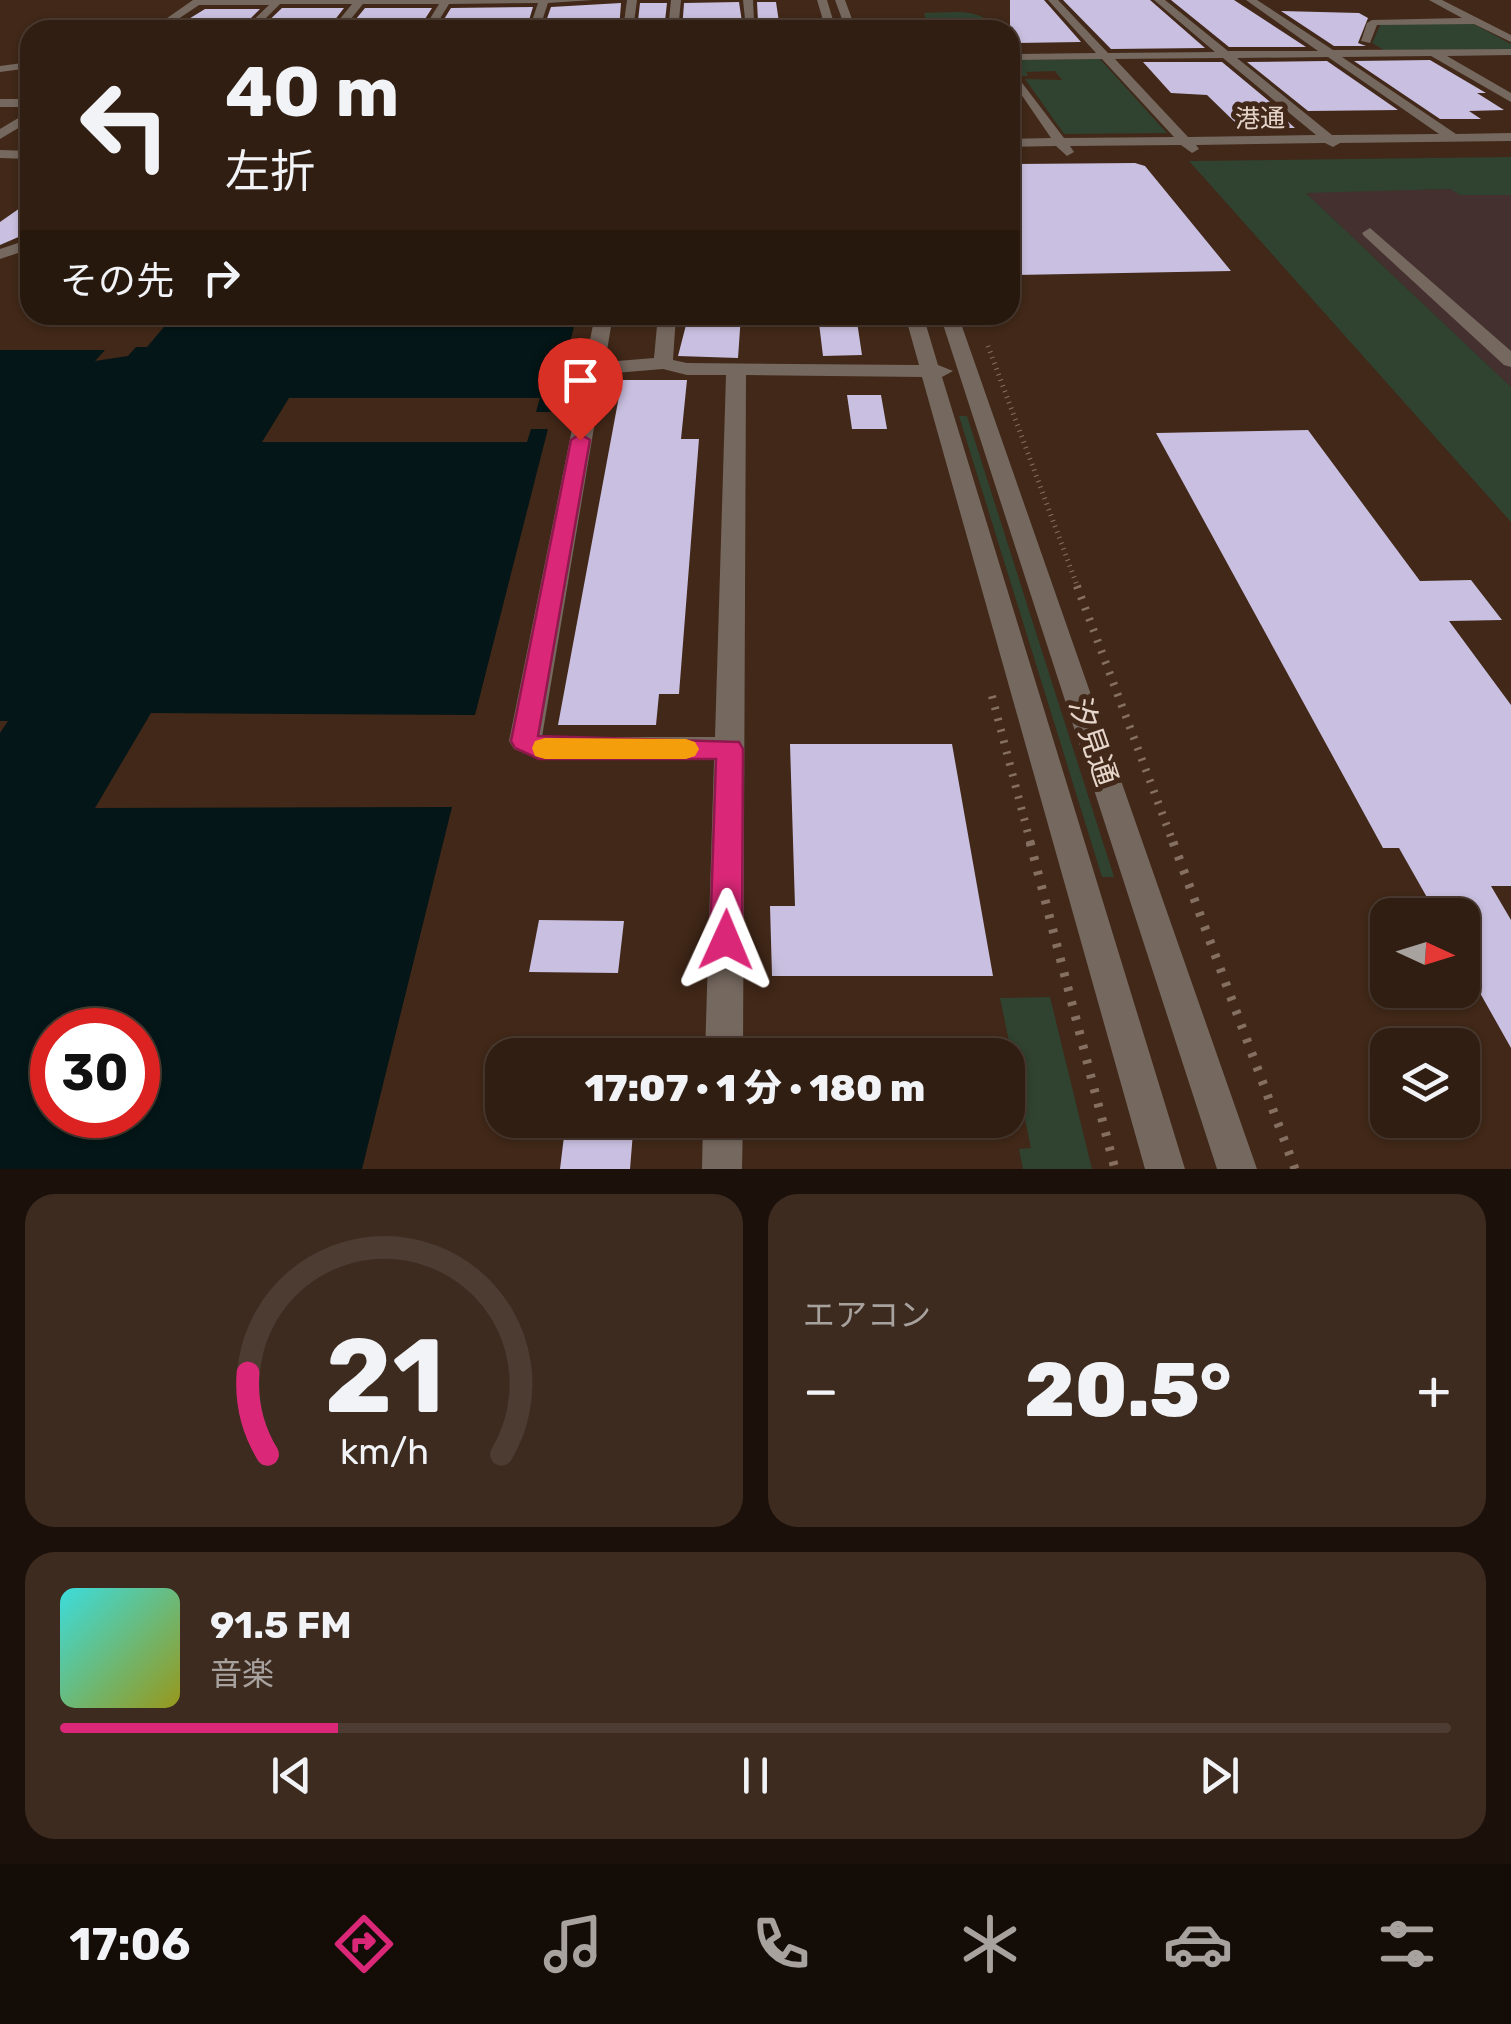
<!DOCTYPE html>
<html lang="ja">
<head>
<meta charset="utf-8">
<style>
  :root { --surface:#311e12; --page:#3d2b20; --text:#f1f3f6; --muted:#a8a29f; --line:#4c3c32; --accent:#db2777 }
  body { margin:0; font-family:Rubik,"Noto Sans JP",sans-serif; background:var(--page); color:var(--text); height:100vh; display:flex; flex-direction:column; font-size:38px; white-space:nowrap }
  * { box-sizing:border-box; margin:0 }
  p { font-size:32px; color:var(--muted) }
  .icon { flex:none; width:55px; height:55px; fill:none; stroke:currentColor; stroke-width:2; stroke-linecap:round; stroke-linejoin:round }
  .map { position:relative; height:1169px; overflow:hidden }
  .panel { display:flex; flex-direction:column; gap:25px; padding:25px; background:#1b100a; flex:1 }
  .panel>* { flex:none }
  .banner { position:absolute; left:20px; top:20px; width:1000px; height:305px; border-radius:30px; box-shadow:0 2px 8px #0004,0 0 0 2px var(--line); background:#311e12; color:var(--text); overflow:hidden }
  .needle { width:65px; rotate:94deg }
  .fabs { position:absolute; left:1370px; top:898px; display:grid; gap:20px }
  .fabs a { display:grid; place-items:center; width:110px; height:110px; border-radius:20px; background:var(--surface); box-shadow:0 2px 8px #0004,0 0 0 2px var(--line); font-size:50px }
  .speed { position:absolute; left:30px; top:1008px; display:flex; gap:20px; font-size:50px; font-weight:700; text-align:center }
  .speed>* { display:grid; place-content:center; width:130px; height:130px; border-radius:50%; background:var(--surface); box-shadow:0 2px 8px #0004,0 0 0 2px var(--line); line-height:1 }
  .speed .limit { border:15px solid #d22; background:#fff; color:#111 }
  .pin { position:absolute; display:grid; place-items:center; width:85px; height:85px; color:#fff; margin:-102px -42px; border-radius:50% 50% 50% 0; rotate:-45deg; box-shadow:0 0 10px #0007 }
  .pin .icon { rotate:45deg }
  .me { position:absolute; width:110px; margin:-55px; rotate:1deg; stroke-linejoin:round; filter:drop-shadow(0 0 8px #0008) }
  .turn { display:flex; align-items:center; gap:35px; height:210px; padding:0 40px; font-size:45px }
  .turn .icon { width:130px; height:130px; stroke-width:2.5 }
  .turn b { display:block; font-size:70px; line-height:85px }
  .then { display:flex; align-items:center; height:95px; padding:0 40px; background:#0003; gap:20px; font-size:38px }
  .big { font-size:75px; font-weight:800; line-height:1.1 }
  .panel .card { flex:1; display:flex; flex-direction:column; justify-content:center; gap:15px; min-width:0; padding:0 35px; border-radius:30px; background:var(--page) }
  .panel .dial { align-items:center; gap:0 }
  .dial svg { height:260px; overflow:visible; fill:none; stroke:var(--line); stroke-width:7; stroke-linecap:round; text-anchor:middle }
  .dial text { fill:var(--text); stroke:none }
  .song { display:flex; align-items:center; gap:30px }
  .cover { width:120px; height:120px; border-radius:15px; background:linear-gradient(135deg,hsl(180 70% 55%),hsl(60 70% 35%)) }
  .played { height:10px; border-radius:5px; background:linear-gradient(90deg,var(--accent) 20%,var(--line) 20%) }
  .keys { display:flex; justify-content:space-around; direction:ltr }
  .heat { display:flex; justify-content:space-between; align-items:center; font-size:55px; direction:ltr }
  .panel .tiles { flex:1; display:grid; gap:25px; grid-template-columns:1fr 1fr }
  .card:last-child { grid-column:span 2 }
  .trip { position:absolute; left:485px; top:1038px; width:540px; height:100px; border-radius:30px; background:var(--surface); box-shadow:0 2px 8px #0004,0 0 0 2px var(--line); font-weight:800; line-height:100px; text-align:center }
  .menu { display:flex; height:160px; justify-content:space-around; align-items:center; background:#140c07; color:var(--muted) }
  .menu .icon { width:70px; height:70px }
  .menu .current { color:var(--accent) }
  .menu b { font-size:45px; color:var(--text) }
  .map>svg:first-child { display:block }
  .industrial { fill:#453030 }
  .green { fill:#304230 }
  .water { fill:#041617; fill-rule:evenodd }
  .pier { fill:#412818 }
  .building { fill:#c9bfe0 }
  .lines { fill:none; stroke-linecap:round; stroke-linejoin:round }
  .path-far2 { stroke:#856f61; stroke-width:5; stroke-dasharray:1 5; stroke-linecap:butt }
  .path-far1 { stroke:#856f61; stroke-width:8; stroke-dasharray:2.5 9; stroke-linecap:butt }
  .path { stroke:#856f61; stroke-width:9; stroke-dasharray:4 11; stroke-linecap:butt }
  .minor { fill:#75685f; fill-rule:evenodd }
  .route { fill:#db2777; stroke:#8e194d; stroke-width:2.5 }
  .slow { fill:#f59e0b }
  .labels { text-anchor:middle; stroke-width:10; stroke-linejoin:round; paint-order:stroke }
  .far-street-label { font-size:25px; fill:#e6d5cb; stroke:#412818 }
  .street-label { font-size:30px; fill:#e6d5cb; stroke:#412818 }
</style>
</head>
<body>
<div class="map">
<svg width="1511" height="1169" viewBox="0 0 1511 1169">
  <rect width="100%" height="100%" fill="#412818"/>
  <path class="industrial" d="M1511,188V387L1305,192Z"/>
  <path class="green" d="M924,13C953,13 980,6 997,30H924L928,28Z
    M1470,22L1511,44V49L1384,50L1372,43L1381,23Z
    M1100,59L1167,133L1064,134L1025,79L1062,80L1055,71L1026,72L1028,76H1022L1011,60Z
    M1511,157V195H1460L1450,189L1306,193L1511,387V522L1189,161Z
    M959,416H967L1114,877H1102Z
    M1050,997L1092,1169H1023L1019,1149L1031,1148L1000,998Z"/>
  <path class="water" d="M174,315H577L475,715L151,713L95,808L452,807L362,1169H0V733L8,721H0V350H105L95,361L128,356L136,347H147ZM52,1030H138V1115H52Z"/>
  <path class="pier" d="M289,398H540L536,412H557L553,429H531L527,442H262Z"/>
  <path class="building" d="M1010,0H1044L1081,42L1010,43Z
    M1063,0H1150L1205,48L1111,49Z
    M1171,0H1234L1306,47H1229Z
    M739,2L742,22L753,25L758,21L757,2H776L780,29L682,30L684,3Z
    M621,3L619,30H543L551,7Z
    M640,3H667L664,30H637Z
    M533,7L526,30L438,29L451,8Z
    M282,8H344L327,30H259Z
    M365,8H432L418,30H347Z
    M205,9H260L239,30L174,28Z
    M1281,11L1359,13L1368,18L1358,43L1366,46H1334Z
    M1430,60L1486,93H1477L1504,110L1469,111L1481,119H1440L1354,61Z
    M1327,61L1398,110L1308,111L1247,62Z
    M1143,62H1222L1281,111H1276L1295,128H1241L1207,95L1171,93Z
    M1135,163L1145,166L1231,271L1010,275V164Z
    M30,201V232L0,245V222Z
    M699,315H741L738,358L678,356L686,325H698Z
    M818,315H856L862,355L823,356Z
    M622,380H687L681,439H699L679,694H659L656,725H558Z
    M847,395H881L887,429H852Z
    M1308,430L1420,581L1471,580L1502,620L1449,621L1511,705V886H1491L1511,920V1048L1462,961V915H1437L1399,848H1383L1156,433Z
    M790,744H952L993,976H772L770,906H795Z
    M539,920L624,921L618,973L529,972Z
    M566,1120H634L630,1169H560Z"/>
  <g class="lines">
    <path class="path-far2" d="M988,346L1078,588"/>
    <path class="path-far1" d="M1077,586L1174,845
      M992,696L1031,845"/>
    <path class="path" d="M1030,842L1115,1169
      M1173,842L1295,1169"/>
    <path class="minor" d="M193,0H593L548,3L539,30H529L538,3L449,4L433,30H423L439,4H363L342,30H331L352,4H280L254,30H243L269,5H199L162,30H150Z
      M627,0H637L633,30H623Z
      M671,0H681L678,30H668Z
      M743,0H753L754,21L745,19Z
      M817,0H827L836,30H826Z
      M835,0H845L856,30H846Z
      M1048,0H1058L1108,53L1215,52L1154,0H1165L1228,51H1318L1246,0H1257L1333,50L1511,49V55L1447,56L1511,93V102L1431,56L1342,57L1456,134L1511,133V141L1340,143L1333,147L1325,143L1196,145L1199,149L1192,153L1181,145L1070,146L1074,152L1067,156L1056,146L1010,147V139L1051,138L1010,78V67L1064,138L1174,137L1102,59L1010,60V54L1096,53ZM1328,57L1439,134L1332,135L1237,58ZM1223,58L1316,135L1188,137L1115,59Z
      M1429,0H1442L1511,35V42L1474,24L1377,25L1370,43L1361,41L1367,23L1372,20L1462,18Z
      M30,62V68L0,72V66Z
      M0,99H30V107H0Z
      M30,111V121L0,139V129Z
      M0,150L30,151V159L0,158Z
      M1370,228L1511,351V367L1504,365L1364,236L1362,233Z
      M30,239V249L0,259V249Z
      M595,315H613L605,362L654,358L658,315H676L673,360L687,363L919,365L905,315H923L938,365L953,371L942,377L1185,1169H1145L922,377L746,375L743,1055H705L714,760L539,759L514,749L509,741ZM663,369L687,375H726L715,737H542L603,374Z
      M940,315H958L1257,1169H1217Z
      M703,1120H743L742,1169H702Z"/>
  </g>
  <path class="route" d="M580,434L590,440L538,736L739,742L743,749L742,940L737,950L726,955L715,950L710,940L716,759H539L515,748L511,741L571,440Z"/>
  <path class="slow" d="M545,738L686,739L695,742L699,749L695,756L686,759H545L535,756L532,748L535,741Z"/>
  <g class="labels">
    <g class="far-street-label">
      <text transform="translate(1260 118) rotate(-1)" y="9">港通</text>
    </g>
    <g class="street-label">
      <text transform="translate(1093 742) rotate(71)" y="10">汐見通</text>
    </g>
  </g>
</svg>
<div class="fabs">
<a><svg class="needle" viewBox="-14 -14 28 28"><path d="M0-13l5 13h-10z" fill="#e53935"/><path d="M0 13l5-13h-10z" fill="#a8a29f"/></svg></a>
<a><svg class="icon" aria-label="layers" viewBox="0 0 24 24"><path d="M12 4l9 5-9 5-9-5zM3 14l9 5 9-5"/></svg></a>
</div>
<div class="speed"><div class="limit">30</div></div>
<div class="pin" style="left:580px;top:440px;background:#d93025"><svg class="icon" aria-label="arrive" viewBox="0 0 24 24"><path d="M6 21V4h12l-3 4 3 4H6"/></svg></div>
<svg class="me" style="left:726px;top:940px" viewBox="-20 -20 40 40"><path d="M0-17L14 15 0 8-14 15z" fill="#db2777" stroke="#fff" stroke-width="4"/></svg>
<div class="trip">17:07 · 1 分 · 180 m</div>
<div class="banner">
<div class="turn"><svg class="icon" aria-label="left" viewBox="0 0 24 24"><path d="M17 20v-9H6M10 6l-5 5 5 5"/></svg><div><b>40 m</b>左折</div></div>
<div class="then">その先<svg class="icon" aria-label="right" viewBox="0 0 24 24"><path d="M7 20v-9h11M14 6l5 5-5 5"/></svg></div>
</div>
</div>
<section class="panel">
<div class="tiles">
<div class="card dial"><svg viewBox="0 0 100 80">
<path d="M14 69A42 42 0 1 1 86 69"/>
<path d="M14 69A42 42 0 0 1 8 44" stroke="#db2777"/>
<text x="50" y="56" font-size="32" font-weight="700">21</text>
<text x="50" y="72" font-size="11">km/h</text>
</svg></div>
<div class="card"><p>エアコン</p>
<div class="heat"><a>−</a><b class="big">20.5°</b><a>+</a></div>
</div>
<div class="card">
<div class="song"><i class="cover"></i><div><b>91.5 FM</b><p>音楽</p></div></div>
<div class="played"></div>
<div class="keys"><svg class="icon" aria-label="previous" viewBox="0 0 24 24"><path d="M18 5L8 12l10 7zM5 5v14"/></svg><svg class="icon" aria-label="pause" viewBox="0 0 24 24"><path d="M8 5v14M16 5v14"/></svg><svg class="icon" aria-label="next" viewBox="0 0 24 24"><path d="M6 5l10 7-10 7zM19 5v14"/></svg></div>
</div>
</div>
</section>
<nav class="menu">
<b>17:06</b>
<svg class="icon current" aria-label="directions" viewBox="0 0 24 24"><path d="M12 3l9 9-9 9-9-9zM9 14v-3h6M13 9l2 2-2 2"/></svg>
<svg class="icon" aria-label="music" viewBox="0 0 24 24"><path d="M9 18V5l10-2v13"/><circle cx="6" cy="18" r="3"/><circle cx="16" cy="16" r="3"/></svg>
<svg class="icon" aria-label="phone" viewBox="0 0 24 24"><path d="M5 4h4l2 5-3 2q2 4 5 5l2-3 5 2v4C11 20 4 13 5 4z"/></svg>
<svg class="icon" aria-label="climate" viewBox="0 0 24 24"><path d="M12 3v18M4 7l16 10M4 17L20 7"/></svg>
<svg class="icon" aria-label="car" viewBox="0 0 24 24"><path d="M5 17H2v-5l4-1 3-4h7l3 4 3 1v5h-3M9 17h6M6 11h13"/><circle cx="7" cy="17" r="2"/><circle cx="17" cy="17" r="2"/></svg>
<svg class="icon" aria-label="filters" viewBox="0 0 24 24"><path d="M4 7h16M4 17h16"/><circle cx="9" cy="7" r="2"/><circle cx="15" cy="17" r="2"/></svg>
</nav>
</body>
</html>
